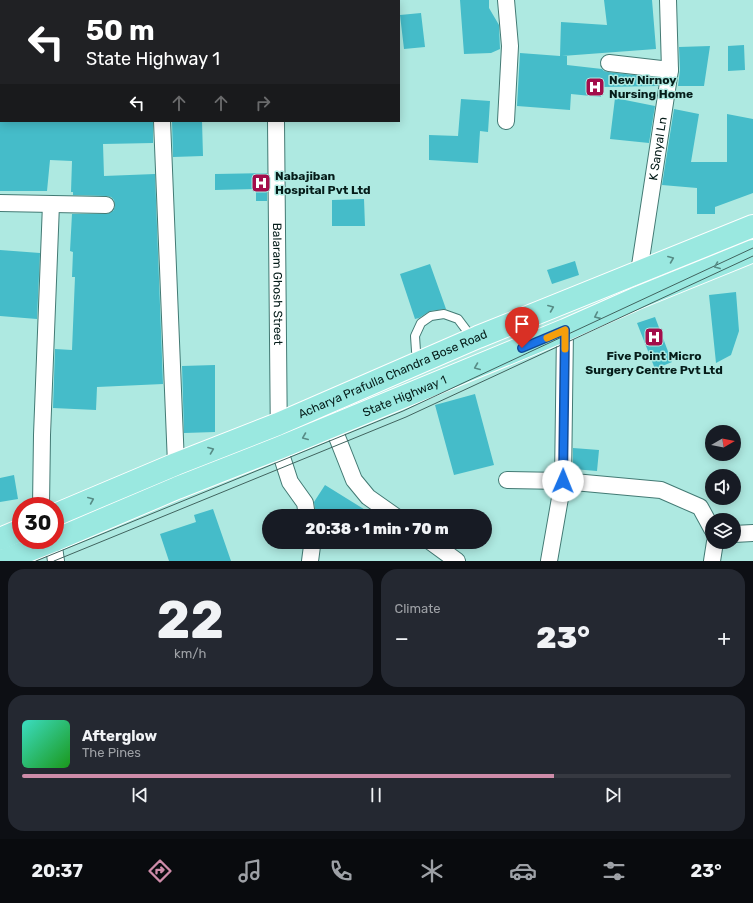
<!DOCTYPE html>
<html lang="en">
<head>
<meta charset="utf-8">
<style>
  :root { --surface:#171b24; --page:#242831; --text:#f1f3f6; --muted:#9ea1a6; --line:#363941; --accent:#ce8ca9 }
  body { margin:0; font-family:Rubik,sans-serif; background:var(--page); color:var(--text); height:100vh; display:flex; flex-direction:column; font-size:15px; white-space:nowrap }
  * { box-sizing:border-box; margin:0 }
  p { font-size:13px; color:var(--muted) }
  .icon { flex:none; width:22px; height:22px; fill:none; stroke:currentColor; stroke-width:2; stroke-linecap:round; stroke-linejoin:round }
  .map { position:relative; height:561px; overflow:hidden }
  .panel { display:flex; flex-direction:column; gap:8px; padding:8px; background:#0d0f14; flex:1 }
  .panel>* { flex:none }
  .banner { position:absolute; left:0px; top:0px; width:400px; height:122px; box-shadow:0 2px 10px #0003; background:#202124; color:#fff; overflow:hidden }
  .needle { width:26px; rotate:81deg }
  .fabs { position:absolute; left:705px; top:425px; display:grid; gap:8px }
  .fabs a { display:grid; place-items:center; width:36px; height:36px; border-radius:50%; background:var(--surface); box-shadow:0 2px 10px #0003; font-size:20px }
  .speed { position:absolute; left:12px; top:497px; display:flex; gap:8px; font-size:20px; font-weight:700; text-align:center }
  .speed>* { display:grid; place-content:center; width:52px; height:52px; border-radius:50%; background:var(--surface); box-shadow:0 2px 10px #0003; line-height:1 }
  .speed .limit { border:6px solid #d22; background:#fff; color:#111 }
  .pin { position:absolute; display:grid; place-items:center; width:34px; height:34px; color:#fff; margin:-41px -17px; border-radius:50% 50% 50% 0; rotate:-45deg; box-shadow:0 0 4px #0007 }
  .pin .icon { rotate:45deg }
  .me { position:absolute; width:44px; margin:-22px; rotate:1deg; stroke-linejoin:round; filter:drop-shadow(0 0 3px #0008) }
  .turn { display:flex; align-items:center; gap:14px; height:84px; padding:0 20px; font-size:18px }
  .turn .icon { width:52px; height:52px; stroke-width:2.5 }
  .turn b { display:block; font-size:28px; line-height:34px }
  .lanes { display:flex; align-items:center; height:38px; padding:0 20px; background:#0003; justify-content:center; gap:20px; direction:ltr }
  .lanes .off { opacity:.35 }
  .big { font-size:30px; font-weight:800; line-height:1.1 }
  .panel .tile { flex:1; display:flex; flex-direction:column; justify-content:center; gap:6px; min-width:0; padding:0 14px; border-radius:16px; background:var(--page) }
  .panel .dial { align-items:center; gap:0 }
  .dial b { font-size:52px; line-height:1 }
  .song { display:flex; align-items:center; gap:12px }
  .cover { width:48px; height:48px; border-radius:6px; background:linear-gradient(135deg,hsl(170 70% 55%),hsl(120 70% 35%)) }
  .played { height:4px; border-radius:2px; background:linear-gradient(90deg,var(--accent) 75%,var(--line) 75%) }
  .keys { display:flex; justify-content:space-around; direction:ltr }
  .heat { display:flex; justify-content:space-between; align-items:center; font-size:22px; direction:ltr }
  .panel .tiles { flex:1; display:grid; gap:8px; grid-template-columns:1fr 1fr }
  .tile:last-child { grid-column:span 2 }
  .trip { position:absolute; left:262px; top:509px; width:230px; height:40px; border-radius:20px; background:var(--surface); box-shadow:0 2px 10px #0003; font-weight:800; line-height:40px; text-align:center }
  .dock { display:flex; height:64px; justify-content:space-around; align-items:center; background:#090b0e; color:var(--muted) }
  .dock .icon { width:28px; height:28px }
  .dock .current { color:var(--accent) }
  .dock b { font-size:18px; color:var(--text) }
  .map>svg:first-child { display:block }
  .building { fill:#45bcc9 }
  .lines { fill:none; stroke-linecap:round; stroke-linejoin:round }
  .lane-casing { stroke:#437a74; stroke-width:10 }
  .street-casing { stroke:#437a74; stroke-width:18 }
  .primary-casing { stroke:#fff; stroke-width:24 }
  .lane { stroke:#fff; stroke-width:8 }
  .street { stroke:#fff; stroke-width:16 }
  .primary { stroke:#9ae8e0; stroke-width:22 }
  .tram { stroke:#40635e; stroke-width:1 }
  .oneway { stroke:#578c86 }
  .route-casing { stroke:#114b97; stroke-width:10 }
  .route { stroke:#1a73e8; stroke-width:7 }
  .slow { stroke:#f59e0b; stroke-width:7 }
  .labels { text-anchor:middle; stroke-width:3; stroke-linejoin:round; paint-order:stroke }
  .poi-label { font-size:12px; font-weight:bold; fill:#051c19; stroke:#aee9e1; text-anchor:start }
  .street-label { font-size:12px; fill:#051c19; stroke:#aee9e1 }
</style>
</head>
<body>
<div class="map">
<svg width="753" height="561" viewBox="0 0 753 561">
  <rect width="100%" height="100%" fill="#aee9e1"/>
  <path class="building" d="M460,0H489V8L499,25L500,49L491,53L464,54Z
    M604,0H652L656,49L562,56H567V65L602,69L604,71L608,72L659,78L658,86L602,87L601,97L571,94L570,110L517,106L520,53L560,56L561,22L607,25Z
    M421,13L425,47L404,49L400,15Z
    M744,45L745,70L728,71V46Z
    M710,46L704,86H678L680,70L679,47Z
    M615,98L655,106L649,143L610,139Z
    M461,99L490,101L488,132L480,131L478,163L429,160V135L458,136Z
    M674,109L699,114L691,162H727V114L753,119V193L715,207V214H697V188L662,185Z
    M0,121H153V143L103,144L104,176L155,174L163,384L97,387L96,410L53,408L55,349L72,350L75,277H72L73,252L70,251L72,214H106L110,213L114,210L115,205L114,200L111,197L107,196L73,195V192H71L72,161L50,160L47,191H0Z
    M172,121H202L203,156L173,157Z
    M267,173V201H256V189L215,190V174Z
    M364,199L365,226H332V200Z
    M0,250L40,253L37,319L0,316Z
    M575,261L579,275L552,284L547,270Z
    M430,264L446,309L430,311L419,318L415,319L400,274Z
    M736,292L739,331L731,355L716,363L709,295Z
    M655,317L672,362L655,369L637,323Z
    M215,365V432L184,433L182,366Z
    M475,394L494,465L454,475L435,405Z
    M573,448L599,450L597,471L573,469Z
    M14,475L18,499L0,502V478Z
    M325,485L375,516H318L316,515L314,502Z
    M213,509L231,561H169L160,534L196,522L194,515Z"/>
  <g class="lines">
    <defs>
      <path id="lane" d="M419,362L416,351L415,336L421,323L431,316L444,314L458,319L473,339"/>
      <g id="street">
        <path d="M275,0V1"/>
        <path d="M0,11H1"/>
        <path d="M609,63L670,70"/>
        <path d="M0,110H1"/>
        <path d="M162,121L176,464"/>
        <path id="s1" d="M276,121L279,448L290,482L305,503L307,516"/>
        <path d="M506,121L510,46L506,0"/>
        <path d="M0,203L106,205"/>
        <path id="s2" d="M649,293L639,272L670,70L668,0"/>
        <path d="M324,404L354,480L368,497L395,516"/>
        <path d="M507,480L563,481L661,490L700,507L712,529"/>
        <path d="M41,506L42,435L51,204"/>
        <path d="M734,534L753,533"/>
        <path d="M53,540L56,561"/>
        <path d="M431,542L457,561"/>
        <path d="M310,561L312,546L311,542"/>
        <path d="M549,561L563,481L565,330"/>
        <path d="M712,561L715,542"/>
      </g>
      <g id="primary">
        <path id="s3" d="M55,515L176,464L278,424L478,337L753,226"/>
        <path d="M0,539L21,530"/>
        <path id="s4" d="M55,540L177,488L279,448L565,330L635,299L753,251"/>
        <path d="M2,561L55,540"/>
      </g>
    </defs>
    <use href="#lane" class="lane-casing"/>
    <use href="#street" class="street-casing"/>
    <use href="#primary" class="primary-casing"/>
    <use href="#lane" class="lane"/>
    <use href="#street" class="street"/>
    <use href="#primary" class="primary"/>
    <path class="tram" d="M36,561L403,411L753,248
      M54,561L406,417L753,256"/>
  </g>
  <defs><path id="oneway-chevron" d="M-2-3.5L2.5 0L-2 3.5" fill="none" stroke-width="1.6" stroke-linecap="round" stroke-linejoin="round"/></defs>
  <g class="oneway">
    <use href="#oneway-chevron" transform="translate(671 259) rotate(-22)"/>
    <use href="#oneway-chevron" transform="translate(717 266) rotate(158)"/>
    <use href="#oneway-chevron" transform="translate(551 308) rotate(-22)"/>
    <use href="#oneway-chevron" transform="translate(597 316) rotate(156)"/>
    <use href="#oneway-chevron" transform="translate(477 367) rotate(158)"/>
    <use href="#oneway-chevron" transform="translate(305 437) rotate(158)"/>
    <use href="#oneway-chevron" transform="translate(211 450) rotate(-21)"/>
    <use href="#oneway-chevron" transform="translate(91 500) rotate(-23)"/>
  </g>
  <g class="lines">
    <defs>
      <path id="route" d="M522,348L565,330L563,481"/>
    </defs>
    <use href="#route" class="route-casing"/>
    <use href="#route" class="route"/>
    <path class="slow" d="M547,338L565,330V349"/>
  </g>
  <defs>
    <symbol id="hospital-square" viewBox="-11 -11 22 22"><rect x="-9" y="-9" width="18" height="18" rx="4" fill="#a30d4b" stroke="#aee9e1"/><path d="M-5-5h3v3.5h4V-5h3V5h-3V1.5h-4V5h-3Z" fill="#fff"/></symbol>
  </defs>
  <g fill-rule="evenodd">
    <use href="#hospital-square" x="584" y="76" width="22" height="22"/>
    <use href="#hospital-square" x="250" y="172" width="22" height="22"/>
    <use href="#hospital-square" x="643" y="326" width="22" height="22"/>
  </g>
  <g class="labels">
    <g class="poi-label">
      <text x="609" y="84">New Nirnoy<tspan x="609" dy="14">Nursing Home</tspan></text>
      <text x="275" y="180">Nabajiban<tspan x="275" dy="14">Hospital Pvt Ltd</tspan></text>
      <text x="654" y="360" text-anchor="middle">Five Point Micro<tspan x="654" dy="14">Surgery Centre Pvt Ltd</tspan></text>
    </g>
    <g class="street-label">
      <text dy="4" stroke="none"><textPath href="#s2" startOffset="148">K Sanyal Ln</textPath></text>
      <text dy="4" stroke="none"><textPath href="#s1" startOffset="163">Balaram Ghosh Street</textPath></text>
      <text dy="4" stroke="none"><textPath href="#s3" startOffset="366">Acharya Prafulla Chandra Bose Road</textPath></text>
      <text dy="4" stroke="none"><textPath href="#s4" startOffset="378">State Highway 1</textPath></text>
    </g>
  </g>
</svg>
<div class="fabs">
<a><svg class="needle" viewBox="-14 -14 28 28"><path d="M0-13l5 13h-10z" fill="#e53935"/><path d="M0 13l5-13h-10z" fill="#9ea1a6"/></svg></a>
<a><svg class="icon" aria-label="sound" viewBox="0 0 24 24"><path d="M4 9h4l5-4v14l-5-4H4zM17 9q2 3 0 6"/></svg></a>
<a><svg class="icon" aria-label="layers" viewBox="0 0 24 24"><path d="M12 4l9 5-9 5-9-5zM3 14l9 5 9-5"/></svg></a>
</div>
<div class="speed"><div class="limit">30</div></div>
<div class="pin" style="left:522px;top:348px;background:#d93025"><svg class="icon" aria-label="arrive" viewBox="0 0 24 24"><path d="M6 21V4h12l-3 4 3 4H6"/></svg></div>
<svg class="me" style="left:563px;top:481px" viewBox="-20 -20 40 40"><circle r="19" fill="#fff"/><path d="M0-13L10 11 0 6-10 11z" fill="#1a73e8"/></svg>
<div class="trip">20:38 · 1 min · 70 m</div>
<div class="banner">
<div class="turn"><svg class="icon" aria-label="left" viewBox="0 0 24 24"><path d="M17 20v-9H6M10 6l-5 5 5 5"/></svg><div><b>50 m</b>State Highway 1</div></div>
<div class="lanes"><svg class="icon" aria-label="left" viewBox="0 0 24 24"><path d="M17 20v-9H6M10 6l-5 5 5 5"/></svg><svg class="icon off" aria-label="ahead" viewBox="0 0 24 24"><path d="M12 20V5M6 11l6-6 6 6"/></svg><svg class="icon off" aria-label="ahead" viewBox="0 0 24 24"><path d="M12 20V5M6 11l6-6 6 6"/></svg><svg class="icon off" aria-label="right" viewBox="0 0 24 24"><path d="M7 20v-9h11M14 6l5 5-5 5"/></svg></div>
</div>
</div>
<section class="panel">
<div class="tiles">
<div class="tile dial"><b>22</b><p>km/h</p></div>
<div class="tile"><p>Climate</p>
<div class="heat"><a>−</a><b class="big">23°</b><a>+</a></div>
</div>
<div class="tile">
<div class="song"><i class="cover"></i><div><b>Afterglow</b><p>The Pines</p></div></div>
<div class="played"></div>
<div class="keys"><svg class="icon" aria-label="previous" viewBox="0 0 24 24"><path d="M18 5L8 12l10 7zM5 5v14"/></svg><svg class="icon" aria-label="pause" viewBox="0 0 24 24"><path d="M8 5v14M16 5v14"/></svg><svg class="icon" aria-label="next" viewBox="0 0 24 24"><path d="M6 5l10 7-10 7zM19 5v14"/></svg></div>
</div>
</div>
</section>
<nav class="dock">
<b>20:37</b>
<svg class="icon current" aria-label="directions" viewBox="0 0 24 24"><path d="M12 3l9 9-9 9-9-9zM9 14v-3h6M13 9l2 2-2 2"/></svg>
<svg class="icon" aria-label="music" viewBox="0 0 24 24"><path d="M9 18V5l10-2v13"/><circle cx="6" cy="18" r="3"/><circle cx="16" cy="16" r="3"/></svg>
<svg class="icon" aria-label="phone" viewBox="0 0 24 24"><path d="M5 4h4l2 5-3 2q2 4 5 5l2-3 5 2v4C11 20 4 13 5 4z"/></svg>
<svg class="icon" aria-label="climate" viewBox="0 0 24 24"><path d="M12 3v18M4 7l16 10M4 17L20 7"/></svg>
<svg class="icon" aria-label="car" viewBox="0 0 24 24"><path d="M5 17H2v-5l4-1 3-4h7l3 4 3 1v5h-3M9 17h6M6 11h13"/><circle cx="7" cy="17" r="2"/><circle cx="17" cy="17" r="2"/></svg>
<svg class="icon" aria-label="filters" viewBox="0 0 24 24"><path d="M4 7h16M4 17h16"/><circle cx="9" cy="7" r="2"/><circle cx="15" cy="17" r="2"/></svg>
<b>23°</b>
</nav>
</body>
</html>
